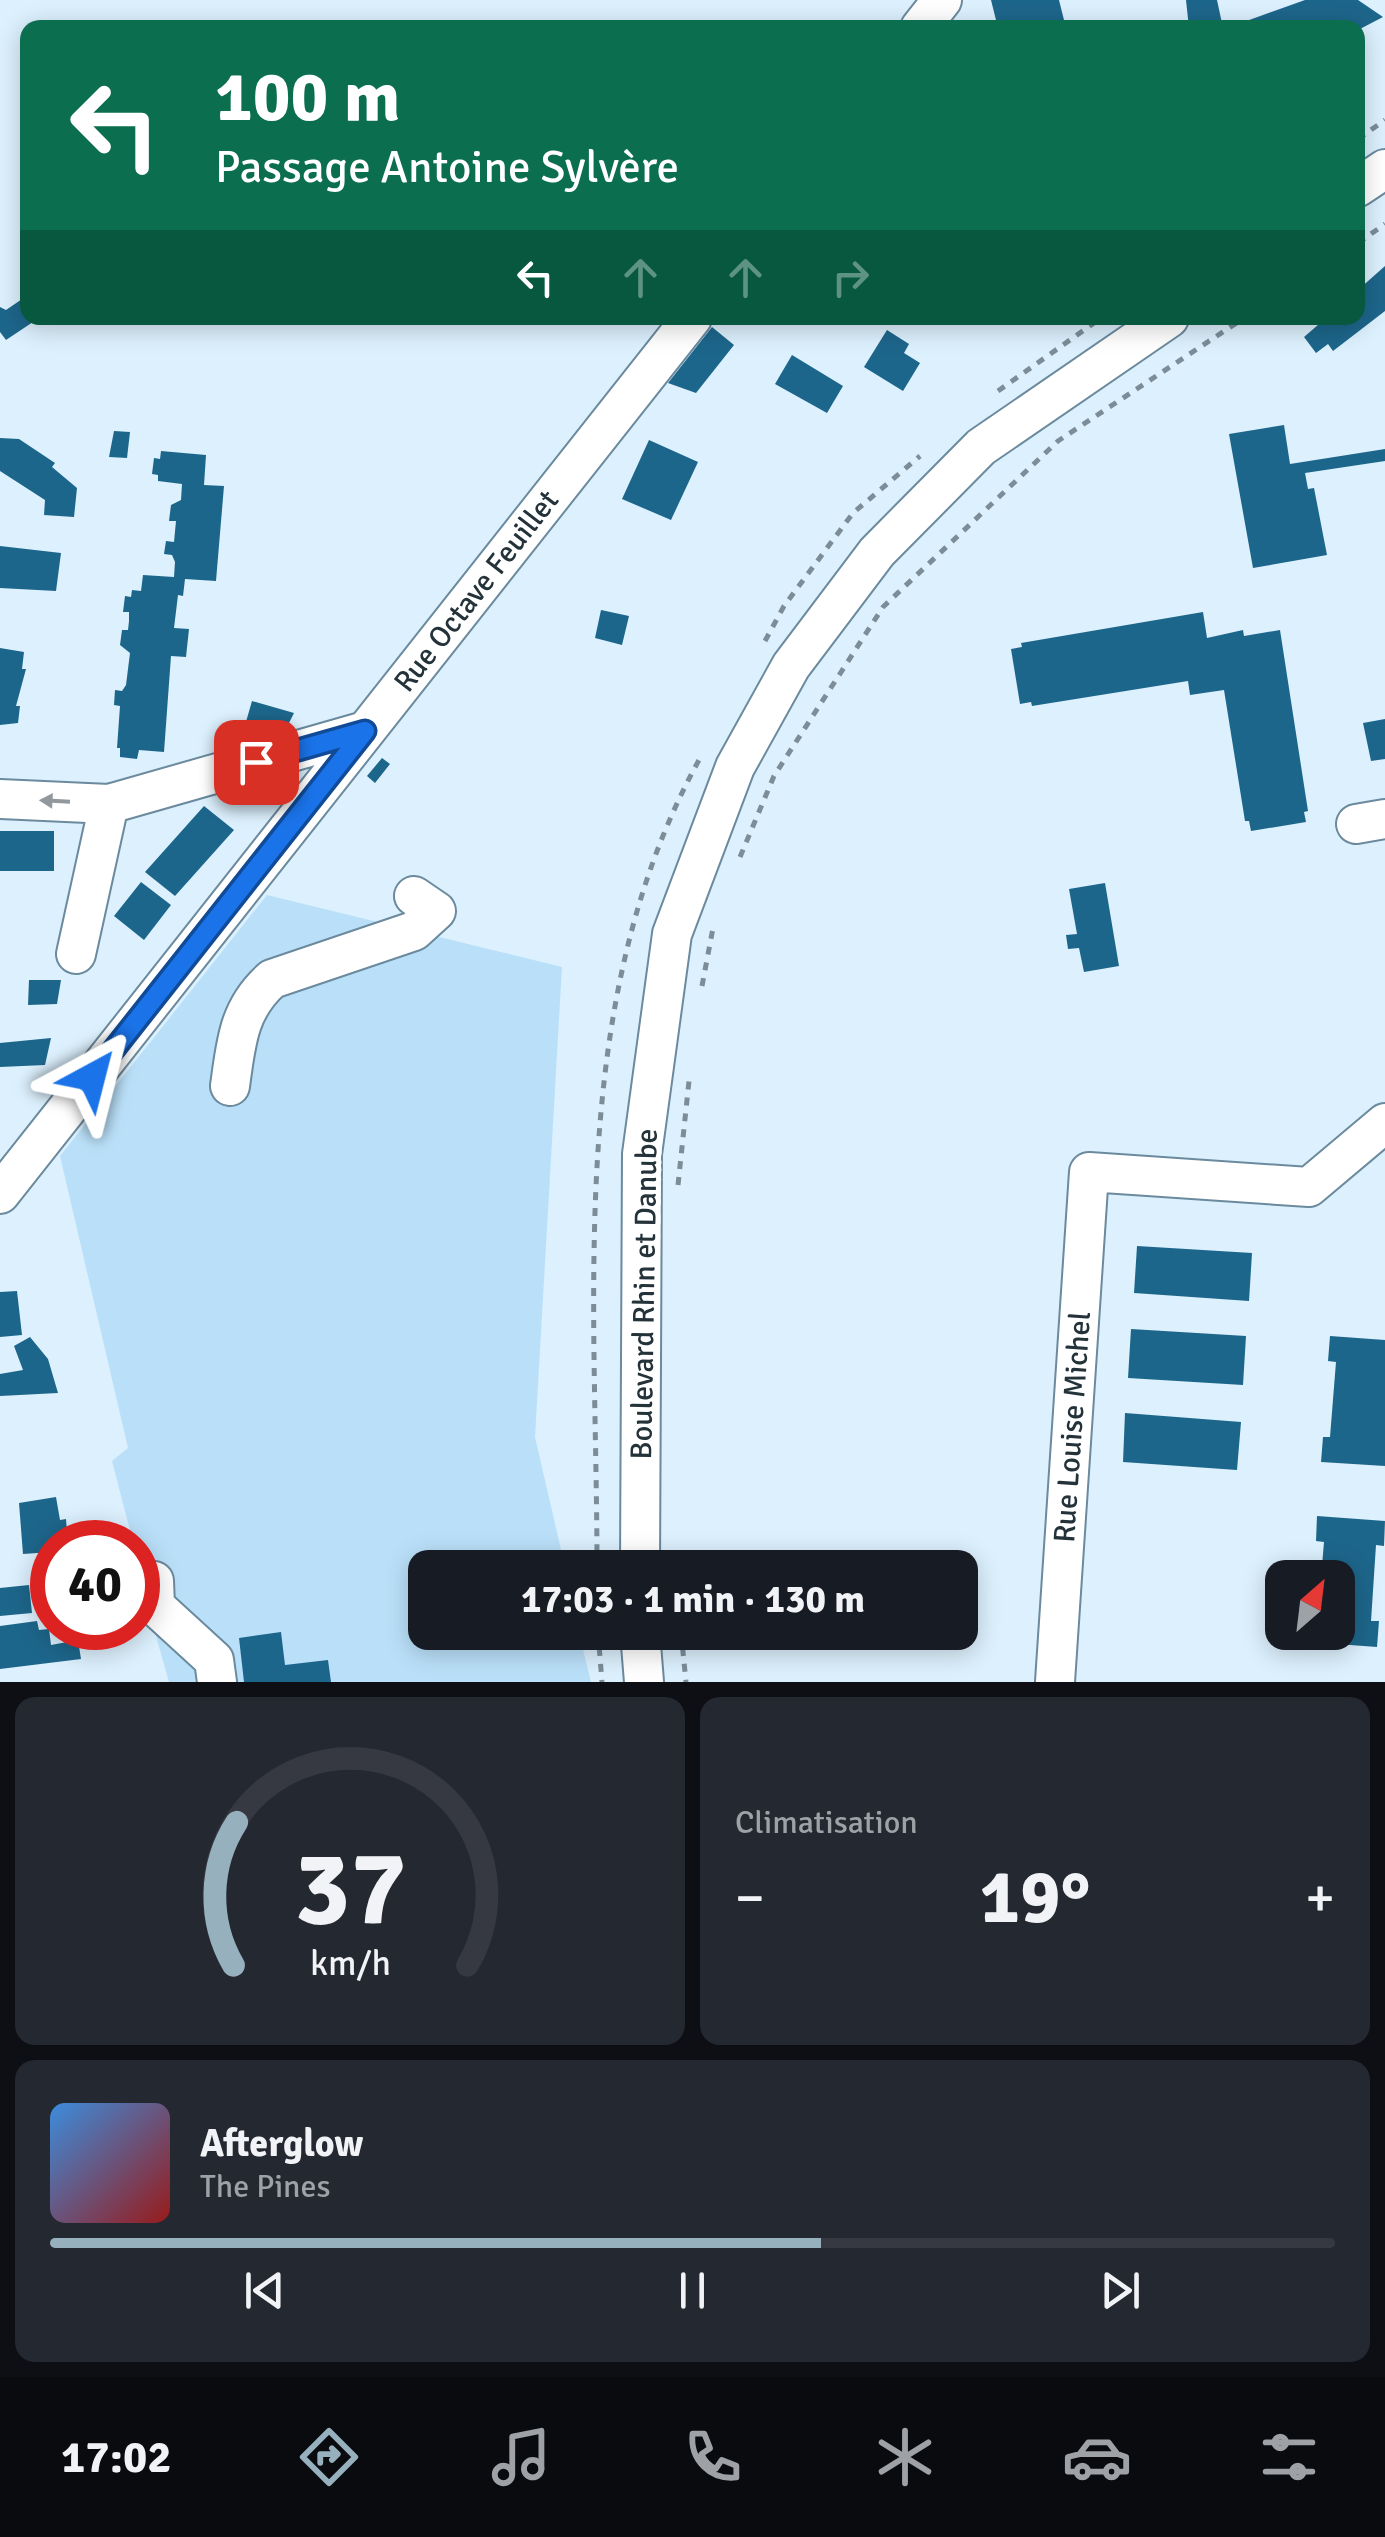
<!DOCTYPE html>
<html lang="fr">
<head>
<meta charset="utf-8">
<style>
  :root { --surface:#171b24; --page:#242831; --text:#f1f3f6; --muted:#9ea1a6; --line:#363941; --accent:#97b0be }
  body { margin:0; font-family:Signika,sans-serif; background:var(--page); color:var(--text); height:100vh; display:flex; flex-direction:column; font-size:38px; white-space:nowrap }
  * { box-sizing:border-box; margin:0 }
  p { font-size:32px; color:var(--muted) }
  .icon { flex:none; width:55px; height:55px; fill:none; stroke:currentColor; stroke-width:2; stroke-linecap:round; stroke-linejoin:round }
  .map { position:relative; height:1682px; overflow:hidden }
  .sheet { display:flex; flex-direction:column; gap:15px; padding:15px; background:#0d0f14; flex:1 }
  .sheet>* { flex:none }
  .top-card { position:absolute; left:20px; top:20px; width:1345px; height:305px; border-radius:20px; box-shadow:0 5px 25px #0003; background:#0b6e4f; color:#fff; overflow:hidden }
  .needle { width:65px; rotate:28deg }
  .buttons { position:absolute; left:1265px; top:1560px; display:grid; gap:20px }
  .buttons a { display:grid; place-items:center; width:90px; height:90px; border-radius:20px; background:var(--surface); box-shadow:0 5px 25px #0003; font-size:50px }
  .speed { position:absolute; left:30px; top:1520px; display:flex; gap:20px; font-size:50px; font-weight:700; text-align:center }
  .speed>* { display:grid; place-content:center; width:130px; height:130px; border-radius:50%; background:var(--surface); box-shadow:0 5px 25px #0003; line-height:1 }
  .speed .limit { border:15px solid #d22; background:#fff; color:#111 }
  .pin { position:absolute; display:grid; place-items:center; width:85px; height:85px; color:#fff; margin:-42px; border-radius:20px; box-shadow:0 5px 15px #0006 }
  .me { position:absolute; width:110px; margin:-55px; rotate:38deg; stroke-linejoin:round; filter:drop-shadow(0 0 8px #0008) }
  .turn { display:flex; align-items:center; gap:35px; height:210px; padding:0 30px; font-size:45px }
  .turn .icon { width:130px; height:130px; stroke-width:2.5 }
  .turn b { display:block; font-size:70px; line-height:85px }
  .lanes { display:flex; align-items:center; height:95px; padding:0 30px; background:#0003; justify-content:center; gap:50px; direction:ltr }
  .lanes .off { opacity:.35 }
  .big { font-size:75px; font-weight:800; line-height:1.1 }
  .sheet .widget { flex:1; display:flex; flex-direction:column; justify-content:center; gap:15px; min-width:0; padding:0 35px; border-radius:20px; background:var(--page) }
  .sheet .dial { align-items:center; gap:0 }
  .dial svg { height:260px; overflow:visible; fill:none; stroke:var(--line); stroke-width:7; stroke-linecap:round; text-anchor:middle }
  .dial text { fill:var(--text); stroke:none }
  .song { display:flex; align-items:center; gap:30px }
  .cover { width:120px; height:120px; border-radius:15px; background:linear-gradient(135deg,hsl(210 70% 55%),hsl(0 70% 35%)) }
  .played { height:10px; border-radius:5px; background:linear-gradient(90deg,var(--accent) 60%,var(--line) 60%) }
  .keys { display:flex; justify-content:space-around; direction:ltr }
  .heat { display:flex; justify-content:space-between; align-items:center; font-size:55px; direction:ltr }
  .sheet .tiles { flex:1; display:grid; gap:15px; grid-template-columns:1fr 1fr }
  .widget:last-child { grid-column:span 2 }
  .trip { position:absolute; left:408px; top:1550px; width:570px; height:100px; border-radius:20px; background:var(--surface); box-shadow:0 5px 25px #0003; font-weight:800; line-height:100px; text-align:center }
  .menu { display:flex; height:160px; justify-content:space-around; align-items:center; background:#090b0e; color:var(--muted) }
  .menu .icon { width:70px; height:70px }
  .menu .active { color:var(--accent) }
  .menu b { font-size:45px; color:var(--text) }
  .map>svg:first-child { display:block }
  .green { fill:#bae0f9 }
  .building { fill:#1d668b }
  .lines { fill:none; stroke-linecap:round; stroke-linejoin:round }
  .minor-casing { stroke:#6b8a9e; stroke-width:42 }
  .path { stroke:#7c8d97; stroke-width:5; stroke-dasharray:8 8; stroke-linecap:butt }
  .minor { stroke:#fff; stroke-width:38 }
  .oneway { fill:#92989c }
  .route-casing { stroke:#114b97; stroke-width:25 }
  .route { stroke:#1a73e8; stroke-width:18 }
  .labels { text-anchor:middle; stroke-width:10; stroke-linejoin:round; paint-order:stroke }
  .street-label { font-size:30px; fill:#24323a; stroke:#fff }
</style>
</head>
<body>
<div class="map">
<svg width="1385" height="1682" viewBox="0 0 1385 1682">
  <rect width="100%" height="100%" fill="#dcf0fd"/>
  <path class="green" d="M267,895L562,967L535,1437L565,1567L425,1568V1632L579,1633L591,1682H169L138,1573V1542H133L112,1461L128,1448L60,1156Z"/>
  <path class="building" d="M991,0H1059L1066,28H998Z
    M1186,0H1217L1223,28H1189Z
    M1305,0H1358L1383,17L1358,30L1227,28Z
    M1385,266V311L1333,351L1328,344L1316,353L1304,337L1326,318H1358V290Z
    M28,295V318H39L6,340L0,332V307L6,310Z
    M712,327L734,345L696,393L668,383Z
    M887,330L909,344L904,353L920,363L903,391L864,367Z
    M792,355L843,386L827,413L775,384Z
    M1284,425L1290,464L1385,449V461L1305,473L1308,489L1314,488L1327,555L1253,568L1229,434Z
    M114,431L130,432L127,458L109,457Z
    M0,438L19,439L55,463L52,467L77,488L74,517L44,515L45,500L0,471Z
    M649,440L698,462L671,520L622,499Z
    M161,451L206,455L204,485L224,486L216,581L185,579L183,596L178,595L174,628L189,629L186,657L171,656L164,752L139,750L137,759L120,757V748H117L120,706L114,705L115,690L122,691L126,685L130,653L120,645L122,630H128L129,621V612H123L125,596L131,597L132,590L141,591L143,575L174,577L175,562L172,555L164,554L166,541L174,542L176,521H169L171,505L181,500L182,484L158,481V475L152,474L154,458L160,459Z
    M0,546L61,553L56,591L0,588Z
    M601,610L629,616L622,645L595,638Z
    M1203,612L1207,638L1243,630L1244,636L1280,630L1308,811L1304,812L1306,822L1251,831L1249,821H1245L1224,690L1190,695L1188,681L1032,706L1031,702L1020,704L1011,649L1022,647L1021,643Z
    M0,648L24,652L22,669H26L16,706H20L18,723L0,725Z
    M252,701L294,713L286,729L280,727L278,735L286,737L235,760Z
    M1385,719V759L1371,761L1363,723Z
    M382,758L390,764L375,783L367,776Z
    M204,806L234,830L175,896L145,872Z
    M0,831H54V871H0Z
    M141,882L171,905L144,940L114,916Z
    M1105,883L1119,966L1084,972L1079,948L1068,949L1066,935L1077,934L1069,889Z
    M29,980H61L57,1004L28,1005Z
    M51,1038L45,1065L0,1067V1043Z
    M1137,1246L1252,1253L1249,1301L1134,1293Z
    M17,1291L22,1335L0,1337V1292Z
    M1131,1329L1246,1336L1243,1385L1128,1378Z
    M1330,1336L1385,1340V1466L1321,1462L1323,1437H1330L1336,1362L1328,1361Z
    M30,1337L48,1359L58,1393L0,1396V1374L23,1370L14,1346Z
    M1125,1413L1241,1422L1237,1470L1123,1462Z
    M56,1497L60,1520L66,1519L68,1542H52V1552L23,1554L19,1503Z
    M1317,1516L1385,1521L1384,1546L1376,1545L1371,1621H1379L1377,1647L1309,1642L1310,1632H1338V1578H1321L1324,1542L1316,1541Z
    M29,1585L32,1613L0,1616V1588Z
    M37,1621L39,1630L49,1629L51,1645L78,1640L81,1659L0,1669V1626Z
    M281,1632L285,1665L328,1660L331,1682H244L239,1638Z"/>
  <g class="lines">
    <defs>
      <path id="minor" d="M920,28L942,0
        M1358,187L1385,169
        M0,799L109,804L365,731
        M1356,824L1385,819
        M76,954L109,804
        M230,1086C236,1043 238,1009 272,979L414,931L436,911L414,896
        M0,1194L692,318
        M640,1568L642,1154L672,934L735,767L791,666L877,552L981,447L1169,318
        M154,1581L155,1606L214,1660L217,1682
        M640,1632L644,1682
        M1055,1682L1089,1172L1309,1187L1385,1123"/>
    </defs>
    <use href="#minor" class="minor-casing"/>
    <path class="path" d="M1358,139L1385,120
      M1358,243L1385,224
      M998,391L1101,318
      M765,641L784,606L853,513L920,456
      M740,857L774,776L883,607L1058,441L1244,318
      M702,986L713,928
      M678,1185L689,1081
      M597,1568C597,1299 565,1003 699,760
      M598,1632L602,1682
      M681,1632L686,1682"/>
    <use href="#minor" class="minor"/>
  </g>
  <defs><path id="oneway-solid" d="M-6-.8H1V-3.2L6.5 0L1 3.2V.8H-6Z" transform="scale(2.5)"/></defs>
  <use class="oneway" href="#oneway-solid" transform="translate(55 801) rotate(-177)"/>
  <g class="lines">
    <defs>
      <path id="route" d="M92,1077L365,731L256,762"/>
    </defs>
    <use href="#route" class="route-casing"/>
    <use href="#route" class="route"/>
  </g>
  <g class="labels">
    <g class="street-label">
      <text transform="translate(476 591) rotate(-52)" y="10">Rue Octave Feuillet</text>
      <text transform="translate(644 1294) rotate(-89)" y="10">Boulevard Rhin et Danube</text>
      <text transform="translate(1072 1427) rotate(-86)" y="10">Rue Louise Michel</text>
    </g>
  </g>
</svg>
<div class="buttons">
<a><svg class="needle" viewBox="-14 -14 28 28"><path d="M0-13l5 13h-10z" fill="#e53935"/><path d="M0 13l5-13h-10z" fill="#9ea1a6"/></svg></a>
</div>
<div class="speed"><div class="limit">40</div></div>
<div class="pin" style="left:256px;top:762px;background:#d93025"><svg class="icon" aria-label="arrive" viewBox="0 0 24 24"><path d="M6 21V4h12l-3 4 3 4H6"/></svg></div>
<svg class="me" style="left:92px;top:1077px" viewBox="-20 -20 40 40"><path d="M0-17L14 15 0 8-14 15z" fill="#1a73e8" stroke="#fff" stroke-width="4"/></svg>
<div class="trip">17:03 · 1 min · 130 m</div>
<div class="top-card">
<div class="turn"><svg class="icon" aria-label="left" viewBox="0 0 24 24"><path d="M17 20v-9H6M10 6l-5 5 5 5"/></svg><div><b>100 m</b>Passage Antoine Sylvère</div></div>
<div class="lanes"><svg class="icon" aria-label="left" viewBox="0 0 24 24"><path d="M17 20v-9H6M10 6l-5 5 5 5"/></svg><svg class="icon off" aria-label="ahead" viewBox="0 0 24 24"><path d="M12 20V5M6 11l6-6 6 6"/></svg><svg class="icon off" aria-label="ahead" viewBox="0 0 24 24"><path d="M12 20V5M6 11l6-6 6 6"/></svg><svg class="icon off" aria-label="right" viewBox="0 0 24 24"><path d="M7 20v-9h11M14 6l5 5-5 5"/></svg></div>
</div>
</div>
<section class="sheet">
<div class="tiles">
<div class="widget dial"><svg viewBox="0 0 100 80">
<path d="M14 69A42 42 0 1 1 86 69"/>
<path d="M14 69A42 42 0 0 1 15 25" stroke="#97b0be"/>
<text x="50" y="56" font-size="32" font-weight="700">37</text>
<text x="50" y="72" font-size="11">km/h</text>
</svg></div>
<div class="widget"><p>Climatisation</p>
<div class="heat"><a>−</a><b class="big">19°</b><a>+</a></div>
</div>
<div class="widget">
<div class="song"><i class="cover"></i><div><b>Afterglow</b><p>The Pines</p></div></div>
<div class="played"></div>
<div class="keys"><svg class="icon" aria-label="previous" viewBox="0 0 24 24"><path d="M18 5L8 12l10 7zM5 5v14"/></svg><svg class="icon" aria-label="pause" viewBox="0 0 24 24"><path d="M8 5v14M16 5v14"/></svg><svg class="icon" aria-label="next" viewBox="0 0 24 24"><path d="M6 5l10 7-10 7zM19 5v14"/></svg></div>
</div>
</div>
</section>
<nav class="menu">
<b>17:02</b>
<svg class="icon active" aria-label="directions" viewBox="0 0 24 24"><path d="M12 3l9 9-9 9-9-9zM9 14v-3h6M13 9l2 2-2 2"/></svg>
<svg class="icon" aria-label="music" viewBox="0 0 24 24"><path d="M9 18V5l10-2v13"/><circle cx="6" cy="18" r="3"/><circle cx="16" cy="16" r="3"/></svg>
<svg class="icon" aria-label="phone" viewBox="0 0 24 24"><path d="M5 4h4l2 5-3 2q2 4 5 5l2-3 5 2v4C11 20 4 13 5 4z"/></svg>
<svg class="icon" aria-label="climate" viewBox="0 0 24 24"><path d="M12 3v18M4 7l16 10M4 17L20 7"/></svg>
<svg class="icon" aria-label="car" viewBox="0 0 24 24"><path d="M5 17H2v-5l4-1 3-4h7l3 4 3 1v5h-3M9 17h6M6 11h13"/><circle cx="7" cy="17" r="2"/><circle cx="17" cy="17" r="2"/></svg>
<svg class="icon" aria-label="filters" viewBox="0 0 24 24"><path d="M4 7h16M4 17h16"/><circle cx="9" cy="7" r="2"/><circle cx="15" cy="17" r="2"/></svg>
</nav>
</body>
</html>
